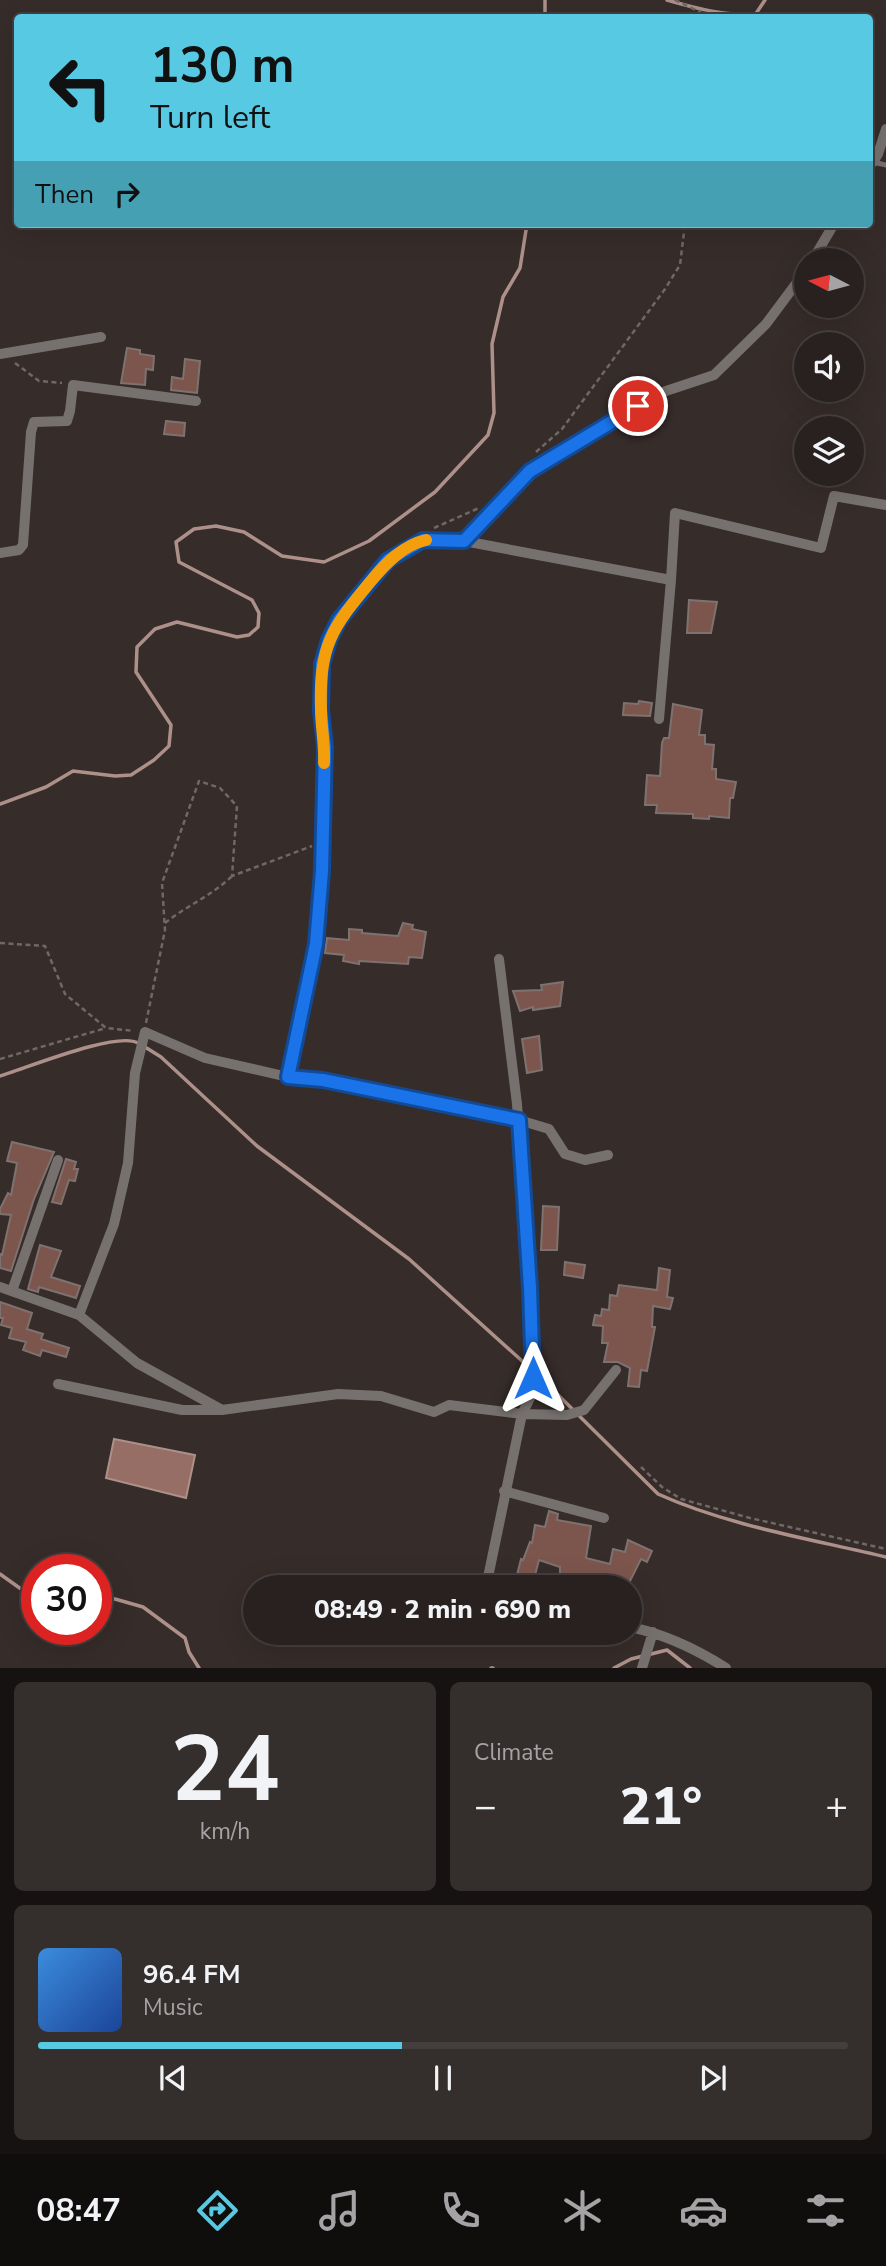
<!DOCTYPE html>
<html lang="en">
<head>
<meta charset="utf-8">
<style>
  :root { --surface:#282120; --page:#342e2d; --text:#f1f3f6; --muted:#a5a3a5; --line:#443e3e; --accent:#57c9e2 }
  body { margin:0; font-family:"Nunito Sans",sans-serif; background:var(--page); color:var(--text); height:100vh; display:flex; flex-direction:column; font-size:26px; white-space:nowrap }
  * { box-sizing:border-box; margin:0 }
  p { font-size:23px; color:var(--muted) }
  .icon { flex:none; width:38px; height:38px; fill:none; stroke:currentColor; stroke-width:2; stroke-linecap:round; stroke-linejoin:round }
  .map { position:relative; height:1668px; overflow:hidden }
  .drawer { display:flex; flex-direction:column; gap:14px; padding:14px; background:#161212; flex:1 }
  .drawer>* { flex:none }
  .top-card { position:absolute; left:14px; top:14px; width:859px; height:214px; border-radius:7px; box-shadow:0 7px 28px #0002,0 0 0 2px var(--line); background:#57c9e2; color:#111; overflow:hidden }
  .needle { width:46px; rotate:276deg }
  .buttons { position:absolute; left:794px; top:248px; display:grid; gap:14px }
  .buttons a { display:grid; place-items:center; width:70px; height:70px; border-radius:50%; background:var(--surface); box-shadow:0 7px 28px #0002,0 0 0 2px var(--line); font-size:35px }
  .speed { position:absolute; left:21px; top:1554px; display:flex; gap:14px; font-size:35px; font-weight:700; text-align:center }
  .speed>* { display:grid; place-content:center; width:91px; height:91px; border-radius:50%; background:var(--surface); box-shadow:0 7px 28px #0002,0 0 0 2px var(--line); line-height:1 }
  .speed .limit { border:10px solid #d22; background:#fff; color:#111 }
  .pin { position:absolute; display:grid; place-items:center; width:60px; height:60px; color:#fff; margin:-30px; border:4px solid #fff; border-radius:50%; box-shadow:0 2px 7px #0007 }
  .me { position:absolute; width:77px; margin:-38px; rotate:0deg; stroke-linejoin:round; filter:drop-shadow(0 0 5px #0008) }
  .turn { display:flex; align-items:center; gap:24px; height:147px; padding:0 21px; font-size:32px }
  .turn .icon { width:91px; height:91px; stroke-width:2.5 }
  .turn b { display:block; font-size:49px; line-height:60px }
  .then { display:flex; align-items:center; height:66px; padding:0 21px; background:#0003; gap:14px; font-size:26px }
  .big { font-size:52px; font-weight:800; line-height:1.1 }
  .drawer .tile { flex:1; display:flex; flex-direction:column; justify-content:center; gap:10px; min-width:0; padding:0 24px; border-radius:10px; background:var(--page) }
  .drawer .dial { align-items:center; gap:0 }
  .dial b { font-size:91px; line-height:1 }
  .song { display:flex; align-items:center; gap:21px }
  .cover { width:84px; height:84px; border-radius:10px; background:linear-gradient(135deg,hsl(210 70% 55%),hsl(220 70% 35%)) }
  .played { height:7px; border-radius:4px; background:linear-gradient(90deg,var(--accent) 45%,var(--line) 45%) }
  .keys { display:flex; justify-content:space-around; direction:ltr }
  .heat { display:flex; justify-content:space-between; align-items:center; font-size:38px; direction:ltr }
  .drawer .tiles { flex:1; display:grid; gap:14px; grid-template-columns:1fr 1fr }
  .tile:last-child { grid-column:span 2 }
  .trip { position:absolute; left:243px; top:1575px; width:399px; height:70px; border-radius:35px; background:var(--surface); box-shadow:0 7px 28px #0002,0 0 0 2px var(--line); font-weight:800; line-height:70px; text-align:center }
  .tabs { display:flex; height:112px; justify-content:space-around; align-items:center; background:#100d0d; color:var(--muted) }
  .tabs .icon { width:49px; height:49px }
  .tabs .active { color:var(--accent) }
  .tabs b { font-size:32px; color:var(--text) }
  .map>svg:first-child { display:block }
  .water { fill:#966e65; stroke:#ad9089; stroke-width:2 }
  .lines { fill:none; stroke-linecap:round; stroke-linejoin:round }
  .stream { stroke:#ad9089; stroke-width:3.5 }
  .building { fill:#7c564d; stroke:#7e7270; stroke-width:2 }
  .path { stroke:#706866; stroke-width:2.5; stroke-dasharray:5 3.5; stroke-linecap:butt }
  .service { stroke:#76716f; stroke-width:5 }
  .minor { stroke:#76716f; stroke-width:10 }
  .route-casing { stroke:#114b97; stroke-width:18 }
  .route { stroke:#1a73e8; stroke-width:12 }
  .slow { stroke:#f59e0b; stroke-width:12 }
</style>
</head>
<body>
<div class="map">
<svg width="886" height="1668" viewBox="0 0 886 1668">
  <rect width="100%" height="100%" fill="#362c2a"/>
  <path class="water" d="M114,1439L195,1455L186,1498L106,1478Z"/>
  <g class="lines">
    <path class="stream" d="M667,0C698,9 723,15 755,15L765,0
      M545,18V0
      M0,804L46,787L73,771L115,776L131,775L154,760L169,746L171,725L136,672L137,647L155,629L177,622L237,637L249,635L258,627L259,613L252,600L179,562L176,542L194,529L216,526L244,532L282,556L324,562L369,541L435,492L488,435L494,413L492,344L503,297L520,268L527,224
      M145,1047L161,1057L257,1146L409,1259L531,1369
      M0,1076C27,1068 116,1031 138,1043
      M537,1374L658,1494C729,1526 811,1539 886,1557
      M0,1574L21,1589L37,1592
      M96,1599H115L143,1607L185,1638L189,1652L199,1668
      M491,1668H493
      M614,1668L631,1659L667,1650L690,1668"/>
  </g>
  <path class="building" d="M127,348L140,350V354L154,356L153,370L146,369L145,385L121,383Z
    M185,359L200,361L197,393L171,390L172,377L183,379Z
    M166,421L185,423L184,436L164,434Z
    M689,600L717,602L711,633H687Z
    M639,701L652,703L650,716L623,715L624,703L638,704Z
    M673,704L702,710L699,735H705V744L714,745L712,769H716V779L736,782L733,798H730L729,818L709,816V819L693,818V814L656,813L657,805H645L647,775L660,776L662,743L664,738H669Z
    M403,923L413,925L412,929L426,932L422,958L409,957L408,964L359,961V964L343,961L344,955L325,953L327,938L349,940V929L362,930V933L398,936Z
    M563,982L560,1006L533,1010V1007L520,1011L513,991L542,990L541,985Z
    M539,1036L542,1070L527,1073L522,1039Z
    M12,1142L54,1152L34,1199L11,1271L0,1268V1254L2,1255L11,1215L0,1214V1209L8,1193L11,1195L17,1163L7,1161Z
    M66,1159L76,1162L74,1169H78L75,1181L69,1180L61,1204L52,1202Z
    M543,1206L559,1207L557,1250H541Z
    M40,1245L61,1251L51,1277L80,1286L76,1298L39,1287L38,1292L28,1289Z
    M565,1262L585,1265L583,1278L564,1275Z
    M659,1268L670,1270L667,1297L673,1298L670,1309L653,1306L652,1327H655L647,1371L641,1370L639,1387L628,1386L630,1368L618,1362H604L608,1343H602L603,1326L593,1325L595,1315L601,1316L602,1309L609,1310L610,1295L617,1296L619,1285L657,1290Z
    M0,1302L32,1313L27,1329L43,1334L41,1339L69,1348L66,1357L42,1350L40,1356L23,1350L26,1342L9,1338L12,1328L1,1325L3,1318H0Z
    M549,1511L558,1514L557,1520L591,1526L586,1558L610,1564L613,1549L625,1552L628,1540L652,1551L647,1562L641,1559L627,1587H599L572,1579L560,1578V1567L539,1560L533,1583L516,1579L521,1559L523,1560L530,1542L532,1543L535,1525L545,1527Z"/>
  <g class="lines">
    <path class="path" d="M675,0L700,12V18
      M15,363L39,381L62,383
      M536,452L562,429L665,289L680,265L685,224
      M434,528L479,508
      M165,923C186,906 213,895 232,876
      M0,943L45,946L65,994L106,1028L134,1031
      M146,1023L165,930L162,883L199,781L220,788L237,806L232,876L312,846
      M0,1059L106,1028
      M641,1467L662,1487L681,1499L750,1518L886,1549"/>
    <path class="service" d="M873,162L886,165"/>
    <path class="minor" d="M873,162L878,154L886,129
      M812,261L834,224
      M0,354L101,337
      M464,541L530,471L660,393L714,375L766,324L807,269
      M0,553L19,550L23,545L31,432L34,422L67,421L70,411L73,385L196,401
      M659,719L671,580
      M499,959L517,1104L530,1288L533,1362L532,1394L522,1414L567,1415L584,1410L616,1370
      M288,1077L315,944L322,871L325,747L321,710L322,664L329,640L339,620L388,560L423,540L464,541L671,580L675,513L821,548L834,496L886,505
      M0,1287L79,1315L137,1363L222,1410L338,1394L381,1396L434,1412L449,1405L522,1414L486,1587
      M12,1291L58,1160
      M79,1315L114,1224L128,1163L135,1073L145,1032L205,1058L288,1077L323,1081L519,1120L549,1129L565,1154L585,1160L608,1155
      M58,1384L182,1410H219
      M504,1491L604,1518
      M630,1627C665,1634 696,1649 726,1668
      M642,1668L653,1632"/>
  </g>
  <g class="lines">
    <defs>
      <path id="route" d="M533,1378L530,1288L519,1120L323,1080L288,1077L316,944L322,871L325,747L321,710L322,664L329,640L339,620L388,560L423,540L464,541L530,471L638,406"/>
    </defs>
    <use href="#route" class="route-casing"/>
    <use href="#route" class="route"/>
    <path class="slow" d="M324,763C325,745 321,727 321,709C319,645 332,628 371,581C385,564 403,545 426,540"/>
  </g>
</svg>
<div class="buttons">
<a><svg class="needle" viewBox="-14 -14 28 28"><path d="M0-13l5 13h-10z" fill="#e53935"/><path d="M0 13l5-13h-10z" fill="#a5a3a5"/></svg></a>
<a><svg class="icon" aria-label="sound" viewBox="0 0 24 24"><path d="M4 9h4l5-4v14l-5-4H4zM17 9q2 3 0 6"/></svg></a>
<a><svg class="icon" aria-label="layers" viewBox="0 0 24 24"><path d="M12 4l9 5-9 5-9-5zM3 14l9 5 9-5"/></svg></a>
</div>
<div class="speed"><div class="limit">30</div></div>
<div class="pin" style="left:638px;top:406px;background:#d93025"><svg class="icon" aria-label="arrive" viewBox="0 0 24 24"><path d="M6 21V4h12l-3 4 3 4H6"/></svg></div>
<svg class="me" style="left:533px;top:1378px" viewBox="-20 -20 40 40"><path d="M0-17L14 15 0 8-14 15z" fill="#1a73e8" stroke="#fff" stroke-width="4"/></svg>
<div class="trip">08:49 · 2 min · 690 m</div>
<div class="top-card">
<div class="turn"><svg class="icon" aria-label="left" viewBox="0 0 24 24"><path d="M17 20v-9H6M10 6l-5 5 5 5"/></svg><div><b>130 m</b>Turn left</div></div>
<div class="then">Then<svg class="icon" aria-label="right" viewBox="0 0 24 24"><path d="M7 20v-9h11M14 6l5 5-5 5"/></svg></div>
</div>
</div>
<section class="drawer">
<div class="tiles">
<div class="tile dial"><b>24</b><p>km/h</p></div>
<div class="tile"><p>Climate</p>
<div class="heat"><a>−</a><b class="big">21°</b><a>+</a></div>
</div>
<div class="tile">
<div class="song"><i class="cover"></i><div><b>96.4 FM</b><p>Music</p></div></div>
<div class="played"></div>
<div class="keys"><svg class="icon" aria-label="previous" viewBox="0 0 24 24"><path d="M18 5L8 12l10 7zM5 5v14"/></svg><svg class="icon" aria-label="pause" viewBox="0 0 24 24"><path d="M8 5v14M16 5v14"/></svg><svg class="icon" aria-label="next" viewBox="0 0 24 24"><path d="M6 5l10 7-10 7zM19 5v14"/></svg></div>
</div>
</div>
</section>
<nav class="tabs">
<b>08:47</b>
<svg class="icon active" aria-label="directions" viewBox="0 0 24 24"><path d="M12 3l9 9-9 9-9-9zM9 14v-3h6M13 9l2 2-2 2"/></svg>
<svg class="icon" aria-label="music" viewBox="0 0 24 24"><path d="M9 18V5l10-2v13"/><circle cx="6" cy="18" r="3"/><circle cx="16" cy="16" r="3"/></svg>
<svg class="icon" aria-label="phone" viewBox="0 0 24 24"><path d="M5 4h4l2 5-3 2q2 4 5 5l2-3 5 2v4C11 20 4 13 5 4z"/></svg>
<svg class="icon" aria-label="climate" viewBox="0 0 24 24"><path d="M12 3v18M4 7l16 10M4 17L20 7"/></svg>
<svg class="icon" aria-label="car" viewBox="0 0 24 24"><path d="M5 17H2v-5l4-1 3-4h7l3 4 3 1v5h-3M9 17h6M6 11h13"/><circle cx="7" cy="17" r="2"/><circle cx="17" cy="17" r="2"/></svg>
<svg class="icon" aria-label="filters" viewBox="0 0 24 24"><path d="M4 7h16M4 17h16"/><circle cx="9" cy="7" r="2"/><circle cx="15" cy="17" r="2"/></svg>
</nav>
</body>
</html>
